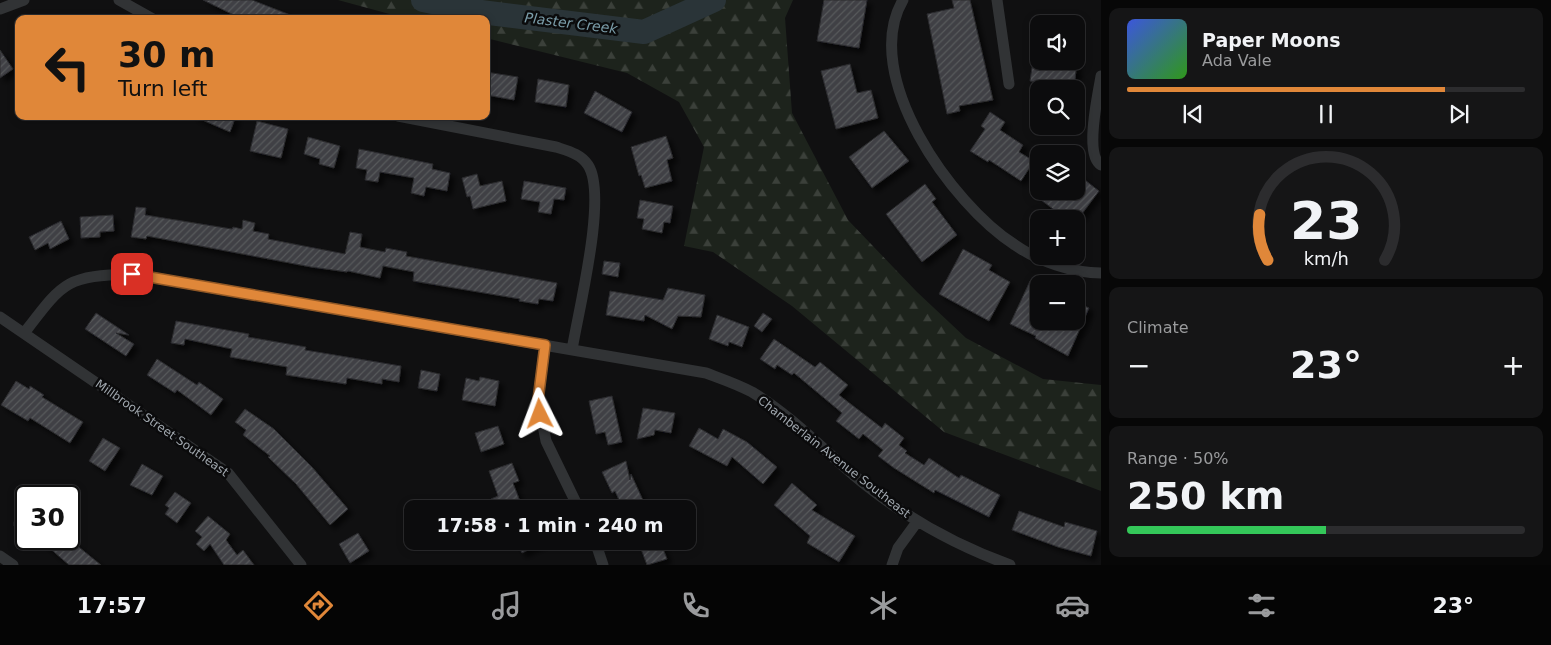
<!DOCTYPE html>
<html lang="en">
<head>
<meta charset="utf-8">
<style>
  :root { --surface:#0c0c0d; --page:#151516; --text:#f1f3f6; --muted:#9a9b9d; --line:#2c2c2e; --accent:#e08739 }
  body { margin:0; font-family:"DejaVu Sans",sans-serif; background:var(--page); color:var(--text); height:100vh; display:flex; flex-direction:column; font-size:19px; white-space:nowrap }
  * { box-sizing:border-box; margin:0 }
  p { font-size:16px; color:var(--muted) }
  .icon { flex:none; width:28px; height:28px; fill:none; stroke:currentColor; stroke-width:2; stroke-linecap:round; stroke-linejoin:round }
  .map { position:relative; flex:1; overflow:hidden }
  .details { display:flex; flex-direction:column; gap:8px; padding:8px; background:#070707; width:450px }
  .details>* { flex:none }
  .hud { position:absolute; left:15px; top:15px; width:475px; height:105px; border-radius:10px; box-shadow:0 2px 8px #0003,0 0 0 1px var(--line); background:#e08739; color:#111; overflow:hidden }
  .tools { position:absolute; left:1030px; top:15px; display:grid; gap:10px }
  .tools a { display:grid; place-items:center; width:55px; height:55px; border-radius:10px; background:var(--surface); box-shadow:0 2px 8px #0003,0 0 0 1px var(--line); font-size:25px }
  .speed { position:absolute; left:15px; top:485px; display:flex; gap:10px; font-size:25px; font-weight:700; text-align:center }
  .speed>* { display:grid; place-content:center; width:65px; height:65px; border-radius:50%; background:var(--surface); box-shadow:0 2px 8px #0003,0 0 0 1px var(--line); line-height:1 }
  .speed .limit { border:2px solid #111; border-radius:8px; background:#fff; color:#111 }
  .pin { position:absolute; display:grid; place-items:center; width:42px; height:42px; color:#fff; margin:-21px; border-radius:10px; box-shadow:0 2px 8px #0006 }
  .me { position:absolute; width:55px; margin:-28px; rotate:357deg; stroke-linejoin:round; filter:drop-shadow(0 0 4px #0008) }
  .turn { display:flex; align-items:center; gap:18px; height:105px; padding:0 20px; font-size:22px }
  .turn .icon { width:65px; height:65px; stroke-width:2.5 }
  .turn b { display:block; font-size:35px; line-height:42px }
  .big { font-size:38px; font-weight:800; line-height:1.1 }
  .details .widget { flex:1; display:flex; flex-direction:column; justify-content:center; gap:8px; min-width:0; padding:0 18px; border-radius:10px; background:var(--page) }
  .details .dial { align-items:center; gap:0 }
  .dial svg { height:130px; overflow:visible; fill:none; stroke:var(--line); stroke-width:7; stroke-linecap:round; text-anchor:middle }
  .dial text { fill:var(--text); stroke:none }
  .song { display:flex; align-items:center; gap:15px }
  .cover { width:60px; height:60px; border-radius:8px; background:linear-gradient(135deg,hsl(230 70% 55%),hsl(110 70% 35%)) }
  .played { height:5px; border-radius:2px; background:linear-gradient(90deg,var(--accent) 80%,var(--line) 80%) }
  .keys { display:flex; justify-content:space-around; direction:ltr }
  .heat { display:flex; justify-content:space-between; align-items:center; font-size:28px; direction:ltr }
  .charge { height:8px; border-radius:4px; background:linear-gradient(90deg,#34c759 50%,var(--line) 0) }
  .trip { position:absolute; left:404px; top:500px; width:292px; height:50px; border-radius:10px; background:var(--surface); box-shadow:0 2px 8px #0003,0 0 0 1px var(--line); font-weight:800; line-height:50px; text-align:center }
  .tabs { display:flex; height:80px; justify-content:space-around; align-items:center; background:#050505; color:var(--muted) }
  .tabs .icon { width:35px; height:35px }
  .tabs .active { color:var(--accent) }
  .tabs b { font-size:22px; color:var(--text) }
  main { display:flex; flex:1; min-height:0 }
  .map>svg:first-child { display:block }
  .forest { fill:url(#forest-firs) }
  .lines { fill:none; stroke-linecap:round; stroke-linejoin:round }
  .river { stroke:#2a3438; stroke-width:24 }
  .building { fill:url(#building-hatch); stroke:#2a2a2d; filter:url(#shadow) }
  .minor { stroke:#313335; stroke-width:11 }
  .route-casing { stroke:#925825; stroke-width:12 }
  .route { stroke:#e08739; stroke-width:9 }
  .labels { text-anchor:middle; stroke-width:5; stroke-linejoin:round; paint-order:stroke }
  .street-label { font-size:12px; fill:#a2a9b0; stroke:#0b0b0c }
  .water-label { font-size:14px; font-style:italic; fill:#7b9da9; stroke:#0b0b0c }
</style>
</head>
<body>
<main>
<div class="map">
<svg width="1101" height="565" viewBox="0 0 1101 565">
  <defs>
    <pattern id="forest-firs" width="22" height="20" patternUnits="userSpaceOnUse" patternTransform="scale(1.25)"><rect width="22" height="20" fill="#1d231c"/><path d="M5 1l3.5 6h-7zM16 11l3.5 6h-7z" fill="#3b403a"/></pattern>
    <pattern id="building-hatch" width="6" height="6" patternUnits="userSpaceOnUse" patternTransform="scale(1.25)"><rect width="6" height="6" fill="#3f4044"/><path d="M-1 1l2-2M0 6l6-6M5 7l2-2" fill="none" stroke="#58595c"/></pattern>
    <filter id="shadow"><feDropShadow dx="4.5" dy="4.5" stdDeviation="2.5" flood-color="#0009"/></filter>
  </defs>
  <rect width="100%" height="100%" fill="#101011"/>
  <path class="forest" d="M338,0H793L785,18L792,113L848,220L917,292L966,338L1043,379L1101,385V491L944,432L792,306L713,252L684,246L704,147L679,102L627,73L486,38V19H408Z"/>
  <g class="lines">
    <path class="river" d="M423,0L481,12L644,32L714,0"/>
  </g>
  <path class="building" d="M203,0H252L298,18L242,19Z
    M824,0H867L859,48L817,41Z
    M952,0H970L993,100L959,106L960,111L947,114L927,14L954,8Z
    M0,50L13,69L0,78Z
    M1033,61H1077L1074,89H1059V86L1030,81Z
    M850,64L857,93L871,90L878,118L836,129L821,71Z
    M486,72L518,77L514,100L486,95Z
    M538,79L569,85L566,107L535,102Z
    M595,91L632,112L622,132L584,113Z
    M990,112L1005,122L1000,130L1023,145L1019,152L1034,161L1021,181L989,160L988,162L970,151L985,129L981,126Z
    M193,116H236L230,132Z
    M257,121L288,129L281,158L250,151Z
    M884,131L909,161L872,188L849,157Z
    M666,136L673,158L667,160L672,181L645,188L641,175L639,176L631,147Z
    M308,137L340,146L334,168L319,164L320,159L304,154Z
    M359,149L433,164L432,169L450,173L447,191L426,187L424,196L411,193L414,178L380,172L378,182L365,180L367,170L356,168Z
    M1076,173L1099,191L1078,219H1052L1057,212L1041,200L1048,191H1076Z
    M477,174L480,186L502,181L506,201L473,209L470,196L467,197L462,178Z
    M524,181L566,188L564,200L554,199L551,214L538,212L540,202L521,199Z
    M925,184L936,199L932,202L957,235L922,262L886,214Z
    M640,200L673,206L670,223L664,222L662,233L642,229L644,219L637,218Z
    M136,207L146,208L145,215L232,229L233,227L242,229L243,220L255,223L253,231L269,234L268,239L345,254L350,232L362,234L360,247L385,252L386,248L407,252L406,256L557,283L553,301L539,299L538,304L519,301L520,299L413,281L414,272L383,266L380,278L348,271L347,272L311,267L147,236L146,239L131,237Z
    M113,215L114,231L100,232V237L81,238L80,217Z
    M61,221L69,239L50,249L48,243L35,250L29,237Z
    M963,249L992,265L989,270L1010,282L989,321L939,294Z
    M604,261L620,263L618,277L602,274Z
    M1030,281L1039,285V321H1076V302L1089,308L1068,356L1035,338L1036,336L1010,324Z
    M668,288L705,295L701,317L678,316L672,329L645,315L644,321L606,315L610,291L663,300Z
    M96,313L129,335L116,333L134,344L126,356L85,329Z
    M763,313L772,319L762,332L754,326Z
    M717,315L749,327L742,347L729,342L728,346L709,339Z
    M176,321L249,334L248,337L306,347L305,350L401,366L399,382L382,379V384L347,378L346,384L286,375L287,367L230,357L232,349L185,339L184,345L171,343Z
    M774,339L815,367L820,362L848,385L839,395L882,428L885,423L904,438L899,445L907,451L905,453L924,465L929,458L959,478L961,475L1000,495L989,517L935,490L934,493L894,468L878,456L883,450L863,434L859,439L836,421L842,413L794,373L792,375L777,365L775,369L760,359Z
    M157,359L197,385L199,382L223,399L211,415L177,390L175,393L147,375Z
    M421,370L440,374L437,391L418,388Z
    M480,377L499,381L495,406L462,400L466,378L479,381Z
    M16,381L29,389L30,386L44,395L42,397L83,422L70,443L30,418L28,421L1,405Z
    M612,396L622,442L608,445L605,432L596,434L589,401Z
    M643,408L675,413L671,433L655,430L654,435L637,439Z
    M245,409L274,429L312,467L348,509L330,525L296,484L268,457L270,456L243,435L246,430L235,422Z
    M498,426L504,444L481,452L475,433Z
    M699,428L718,439L723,429L747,442L777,467L763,484L732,457L727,466L689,446Z
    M103,438L120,448L105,471L89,461Z
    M626,461L630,480L631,474L647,509H623L615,491L612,493L602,472Z
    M512,463L519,481L513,483L523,509H495L491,499L498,496L489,471Z
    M142,464L163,476L152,495L130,485Z
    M792,483L817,505L812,510L855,536L839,562L807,543L810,536L774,505Z
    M175,492L191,503L177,523L165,514L169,508L165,505Z
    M26,507V536L14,526V522Z
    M1019,511L1064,527L1065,522L1097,531L1091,556L1058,547L1012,530Z
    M208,516L230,534L226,540L237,555L243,550L254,565H224L210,544L204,551L196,544L202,537L195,531Z
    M358,533L369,551L350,563L339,544Z
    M39,539H69L101,565H69Z
    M516,541H545L522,553Z
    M638,541H660L667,559L647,565Z"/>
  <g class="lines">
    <path class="minor" d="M119,0L153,19
      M903,0C859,75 952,205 1015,245C1038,261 1073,273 1101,273
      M997,0L1009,84
      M0,9L24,0
      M1101,76C1098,95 1084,155 1101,165
      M398,116L556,147C568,151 581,154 588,165C608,195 578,312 572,350
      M0,317L228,473L301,565
      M25,332C64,281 66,276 132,274L706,373C722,379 737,384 752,392C794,417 829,456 867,486C910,520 958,546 1010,565
      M545,345L538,400L546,441L579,509
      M595,541L603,565
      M0,556L13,565
      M892,565L898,548L917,522"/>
  </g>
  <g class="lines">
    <defs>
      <path id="route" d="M132,274L545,345L538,400L540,414"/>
    </defs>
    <use href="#route" class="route-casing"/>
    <use href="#route" class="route"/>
  </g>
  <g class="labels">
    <g class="street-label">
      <text transform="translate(162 428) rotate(35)" y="4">Millbrook Street Southeast</text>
      <text transform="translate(834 457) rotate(38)" y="4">Chamberlain Avenue Southeast</text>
    </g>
    <g class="water-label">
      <text transform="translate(571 23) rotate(7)" y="5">Plaster Creek</text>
    </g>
  </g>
</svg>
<div class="tools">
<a><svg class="icon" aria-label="sound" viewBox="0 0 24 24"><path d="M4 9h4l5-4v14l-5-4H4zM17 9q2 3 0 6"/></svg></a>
<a><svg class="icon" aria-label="search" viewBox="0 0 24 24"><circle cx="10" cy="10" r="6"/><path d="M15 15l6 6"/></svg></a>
<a><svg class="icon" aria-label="layers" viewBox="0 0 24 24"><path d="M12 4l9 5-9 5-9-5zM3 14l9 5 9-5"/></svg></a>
<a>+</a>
<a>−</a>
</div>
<div class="speed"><div class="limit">30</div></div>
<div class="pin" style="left:132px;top:274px;background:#d93025"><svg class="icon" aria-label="arrive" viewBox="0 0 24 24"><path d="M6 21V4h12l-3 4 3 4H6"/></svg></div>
<svg class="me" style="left:540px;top:414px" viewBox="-20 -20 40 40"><path d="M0-17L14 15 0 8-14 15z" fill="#e08739" stroke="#fff" stroke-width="4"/></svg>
<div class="trip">17:58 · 1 min · 240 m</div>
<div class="hud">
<div class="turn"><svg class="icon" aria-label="left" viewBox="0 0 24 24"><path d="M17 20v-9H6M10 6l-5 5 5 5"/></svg><div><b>30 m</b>Turn left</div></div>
</div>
</div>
<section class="details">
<div class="widget">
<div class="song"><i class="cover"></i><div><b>Paper Moons</b><p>Ada Vale</p></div></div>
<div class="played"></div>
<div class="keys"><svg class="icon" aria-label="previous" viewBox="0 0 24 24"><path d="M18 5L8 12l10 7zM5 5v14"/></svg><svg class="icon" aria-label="pause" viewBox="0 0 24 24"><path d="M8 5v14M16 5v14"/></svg><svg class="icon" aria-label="next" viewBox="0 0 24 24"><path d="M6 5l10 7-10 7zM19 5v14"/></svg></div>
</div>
<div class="widget dial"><svg viewBox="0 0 100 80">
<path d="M14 69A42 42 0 1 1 86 69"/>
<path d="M14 69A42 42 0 0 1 9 41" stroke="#e08739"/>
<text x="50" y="56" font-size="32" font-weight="700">23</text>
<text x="50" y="72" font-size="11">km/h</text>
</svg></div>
<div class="widget"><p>Climate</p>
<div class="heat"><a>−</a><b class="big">23°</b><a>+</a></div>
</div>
<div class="widget"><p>Range · 50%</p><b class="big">250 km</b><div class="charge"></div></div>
</section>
</main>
<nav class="tabs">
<b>17:57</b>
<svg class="icon active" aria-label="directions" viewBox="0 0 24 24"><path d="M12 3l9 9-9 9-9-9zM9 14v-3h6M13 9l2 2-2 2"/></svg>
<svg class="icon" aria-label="music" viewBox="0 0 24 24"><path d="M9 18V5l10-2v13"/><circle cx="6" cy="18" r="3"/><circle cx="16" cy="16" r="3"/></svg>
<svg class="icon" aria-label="phone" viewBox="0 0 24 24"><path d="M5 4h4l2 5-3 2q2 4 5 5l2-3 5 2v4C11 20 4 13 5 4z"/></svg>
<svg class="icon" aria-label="climate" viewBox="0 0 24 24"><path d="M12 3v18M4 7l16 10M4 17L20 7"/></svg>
<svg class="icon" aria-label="car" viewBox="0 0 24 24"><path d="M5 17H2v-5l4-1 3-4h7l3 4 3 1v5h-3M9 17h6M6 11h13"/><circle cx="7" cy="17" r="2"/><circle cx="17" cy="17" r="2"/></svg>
<svg class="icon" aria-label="filters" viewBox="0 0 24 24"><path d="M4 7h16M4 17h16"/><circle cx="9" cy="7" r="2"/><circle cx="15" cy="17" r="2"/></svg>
<b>23°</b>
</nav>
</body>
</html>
